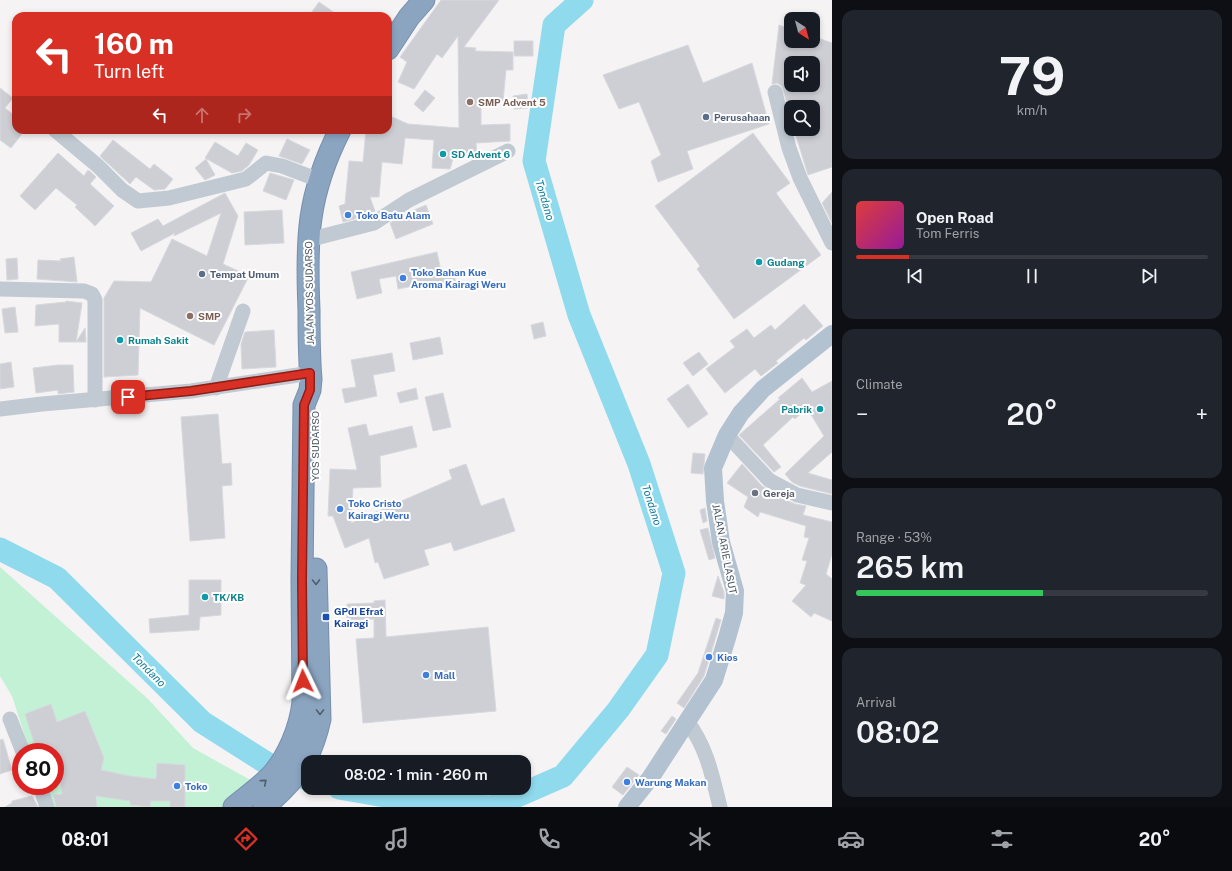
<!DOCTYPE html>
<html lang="en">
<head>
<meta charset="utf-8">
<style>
  :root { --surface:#171b24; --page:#20242c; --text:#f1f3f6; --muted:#9ea1a6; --line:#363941; --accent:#d93025 }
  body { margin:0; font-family:"Public Sans",sans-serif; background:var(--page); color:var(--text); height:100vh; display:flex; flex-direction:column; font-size:15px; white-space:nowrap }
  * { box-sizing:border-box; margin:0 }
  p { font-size:13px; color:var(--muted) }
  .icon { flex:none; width:22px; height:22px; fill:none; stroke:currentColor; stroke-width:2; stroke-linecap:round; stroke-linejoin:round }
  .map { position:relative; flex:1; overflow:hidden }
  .details { display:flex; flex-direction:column; gap:10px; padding:10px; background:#0d0f14; width:400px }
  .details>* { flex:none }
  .top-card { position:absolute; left:12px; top:12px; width:380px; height:122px; border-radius:12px; box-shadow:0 2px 6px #0003; background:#d93025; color:#fff; overflow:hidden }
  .needle { width:26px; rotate:144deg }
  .controls { position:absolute; left:784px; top:12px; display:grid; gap:8px }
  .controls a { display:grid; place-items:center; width:36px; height:36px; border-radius:8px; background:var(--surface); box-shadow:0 2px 6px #0003; font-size:20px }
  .speed { position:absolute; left:12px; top:743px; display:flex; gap:8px; font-size:20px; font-weight:700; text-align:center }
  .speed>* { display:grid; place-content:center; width:52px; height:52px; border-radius:50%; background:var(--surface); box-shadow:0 2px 6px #0003; line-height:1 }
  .speed .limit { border:6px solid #d22; background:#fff; color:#111 }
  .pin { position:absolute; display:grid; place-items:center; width:34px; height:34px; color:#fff; margin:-17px; border-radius:8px; box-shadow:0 2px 6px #0006 }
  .me { position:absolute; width:44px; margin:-22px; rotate:358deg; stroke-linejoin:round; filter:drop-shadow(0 0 3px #0008) }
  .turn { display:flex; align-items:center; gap:14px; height:84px; padding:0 16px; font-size:18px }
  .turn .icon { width:52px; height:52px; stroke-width:2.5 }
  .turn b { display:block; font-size:28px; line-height:34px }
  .lanes { display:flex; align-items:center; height:38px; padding:0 16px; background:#0003; justify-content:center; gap:20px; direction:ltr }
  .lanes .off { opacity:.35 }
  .big { font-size:30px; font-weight:600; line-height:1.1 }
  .details .widget { flex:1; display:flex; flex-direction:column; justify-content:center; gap:6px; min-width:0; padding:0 14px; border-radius:12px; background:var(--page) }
  .details .dial { align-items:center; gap:0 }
  .dial b { font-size:52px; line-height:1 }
  .song { display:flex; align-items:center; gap:12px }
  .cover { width:48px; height:48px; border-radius:6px; background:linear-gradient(135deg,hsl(0 70% 55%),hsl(300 70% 35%)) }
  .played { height:4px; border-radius:2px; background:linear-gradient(90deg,var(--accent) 15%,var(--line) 15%) }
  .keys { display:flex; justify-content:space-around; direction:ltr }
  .heat { display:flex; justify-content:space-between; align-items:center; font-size:22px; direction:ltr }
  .charge { height:6px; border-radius:3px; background:linear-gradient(90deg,#34c759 53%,var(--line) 0) }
  .trip { position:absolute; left:301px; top:755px; width:230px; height:40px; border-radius:12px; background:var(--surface); box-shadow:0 2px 6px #0003; font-weight:600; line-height:40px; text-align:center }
  .tabs { display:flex; height:64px; justify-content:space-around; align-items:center; background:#090b0e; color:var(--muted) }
  .tabs .icon { width:28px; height:28px }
  .tabs .selected { color:var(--accent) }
  .tabs b { font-size:18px; color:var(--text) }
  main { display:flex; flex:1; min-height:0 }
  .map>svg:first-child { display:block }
  .green { fill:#c3f1d5 }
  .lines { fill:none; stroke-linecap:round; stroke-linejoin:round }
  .river { stroke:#90daee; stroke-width:23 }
  .building { fill:#cdcfd5; stroke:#d7d9de; fill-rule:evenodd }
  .highway-casing { stroke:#7690ad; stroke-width:23 }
  .minor { stroke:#c1cad2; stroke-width:15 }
  .major { stroke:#b3c2d1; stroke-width:18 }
  .highway { stroke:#8ba5c1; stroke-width:21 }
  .oneway { stroke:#505e6b }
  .route-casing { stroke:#8d1f18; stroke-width:10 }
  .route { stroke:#d93025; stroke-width:7 }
  .education-dot { fill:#8d6e63; stroke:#fff; stroke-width:1.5 }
  .service-dot { fill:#5c6f8a; stroke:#fff; stroke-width:1.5 }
  .culture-dot { fill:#0f9aa8; stroke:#fff; stroke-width:1.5 }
  .shop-dot { fill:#3f7fe0; stroke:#fff; stroke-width:1.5 }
  .worship-dot { fill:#6b7280; stroke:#fff; stroke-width:1.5 }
  .transit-dot { fill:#1a4fb4; stroke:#fff; stroke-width:1.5 }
  .labels { text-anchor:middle; stroke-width:4; stroke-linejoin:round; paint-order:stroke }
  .education-label { font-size:10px; font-weight:bold; fill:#785e54; stroke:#fff; text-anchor:start }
  .service-label { font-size:10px; font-weight:bold; fill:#4e5e75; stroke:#fff; text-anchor:start }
  .culture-label { font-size:10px; font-weight:bold; fill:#0d838f; stroke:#fff; text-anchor:start }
  .shop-label { font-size:10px; font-weight:bold; fill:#366cbe; stroke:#fff; text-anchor:start }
  .street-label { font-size:10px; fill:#4a5661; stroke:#fff }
  .worship-label { font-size:10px; font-weight:bold; fill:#5b616d; stroke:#fff; text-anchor:start }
  .transit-label { font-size:10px; font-weight:bold; fill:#164399; stroke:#fff; text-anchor:start }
  .water-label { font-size:11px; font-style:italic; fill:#0c7c9b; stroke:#fff }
</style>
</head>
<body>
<main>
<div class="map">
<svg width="832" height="807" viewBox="0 0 832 807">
  <rect width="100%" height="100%" fill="#f5f3f3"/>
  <path class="green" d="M0,567L148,699L193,748L254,782L223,807H48L41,786H55V752H30L12,696L0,676Z"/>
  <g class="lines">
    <path class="river" d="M0,549L57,578L202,722L276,769L308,779
      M339,788L431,804L492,807L563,776L618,710L657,655L674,573L639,464L579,315L534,161L554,25L582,0"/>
  </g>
  <path class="building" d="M441,0H499L464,47L476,48L475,51L513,52V70H506L503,101L481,99V125L510,124V141L476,143L477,156L453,159L450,169L432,168L434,140L405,138L402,164L382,162L379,197H370L375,211L370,215L343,222L339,206L345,204L349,161L363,162L366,130H388V115L408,124L459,128L458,36L442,58L437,54L414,89L398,82L407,62L400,57Z
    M319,2L339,16H309Z
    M779,25L791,29V41H813V36L832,43V167L808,175L794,129H813V107H788L782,86L777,83L772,84ZM791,63H813V85H791Z
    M514,41H533V56H514Z
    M688,45L703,83L752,63L769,124L687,151L693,169L658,182L651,161L661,155L639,102L619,109L603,75Z
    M0,88L13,98L5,108L16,117V130H25L11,148L0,140Z
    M425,90L435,98L423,112L414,104Z
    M527,94L528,108L514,109L513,96Z
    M753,133L790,183L776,193L821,255L734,319L697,269L700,266L655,206Z
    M287,139L310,150L302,164L279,156Z
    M113,140L150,169L154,164L173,179L165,189L154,190L136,177L130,184L100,156Z
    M215,142L238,156L246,143L258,150L249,165L242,171L232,173L205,158Z
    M58,153L84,176L88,170L92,173L96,177L90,184L114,206L95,226L75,207L77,205L56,188L35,210L20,196Z
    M206,159L215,175L205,180L195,168Z
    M270,173L294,180L286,200L263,191Z
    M832,192V223L822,203Z
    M225,193L238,216L223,264L249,276L214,345L140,308L138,375L104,377V298L114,281L151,282L172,239L207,256L221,213L174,236L175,233L141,251L131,233L158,219L163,226Z
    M426,205L433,224L396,239L390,223L405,214Z
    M282,210L284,243L245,245L244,212Z
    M437,252L441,271L453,269L456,284L426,290L424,284L398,289L396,276L379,279L382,293L357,299L351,272Z
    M74,257L77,282L37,279L38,260L61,261L60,259Z
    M17,258L18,279L7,280L6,259Z
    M66,301L82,303L76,342H59V324L35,326L36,305L66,302Z
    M804,304L823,326L806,340L804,338L776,361L778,363L761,376L755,369L725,393L706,369L735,347L730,341L747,329L754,338L771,325L775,330Z
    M15,307L18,332L5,333L2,309Z
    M543,322L546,336L534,339L531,325Z
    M85,328L86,342H76Z
    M274,330L276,367L242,369L241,344L245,332Z
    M440,337L443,354L413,360L410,343Z
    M699,352L708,364L693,376L683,363Z
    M392,353L395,371L373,375L377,396L345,403L342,389L356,387L351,360Z
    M11,362L14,387L0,389V364Z
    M58,365H73L74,392L58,394V390L36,393L33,368Z
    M802,378L812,392L832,381V452L808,473L832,480V494L800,486L792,482L785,474L824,436L807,408L795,419L793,417L763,445L781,467L774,472L739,435L780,399L778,398Z
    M688,384L708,414L688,428L667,399Z
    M416,388L418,399L400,403L397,393Z
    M443,393L451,427L433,431L425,397Z
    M218,414L222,464L231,463L232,485L222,486L225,538L190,541L181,417Z
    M366,424L369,436L412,426L417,447L380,456L381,487L353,488L351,523L452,479L449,470L466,464L481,506L504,498L515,531L454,551L451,542L424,550L429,565L384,579L378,562L375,563L369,538L345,548L333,516H328L330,469L357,470L348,428Z
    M693,453L705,454L703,474L691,473Z
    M742,464L762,486L769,490L768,492L795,504L806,506L803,515L832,522V554L826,574L832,579V621L814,613L811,617L792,601L806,585L800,583L807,561L802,560L809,538L804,537L806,526L760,512L758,517L744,507L748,497L727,483Z
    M705,508L707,521L703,523L700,510Z
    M708,528L715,558L709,560L700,530Z
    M718,576L724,592V599L712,596Z
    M189,580H221V615L200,617L199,630L150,633L149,619L189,615Z
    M385,600L386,637L488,627L496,711L363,723L356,639L374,638V619L347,620V604L374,603V601Z
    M716,618L721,620L704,676L684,708L677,703L698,673Z
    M51,704L57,722L85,711L104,758L101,770L130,776L156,779L157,763L185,765V807H170V801H151L150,807L130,805V801L96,796L97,807H56L53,795L62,794L55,752H37L25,714Z
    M672,716L676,719L666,734L661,731Z
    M3,739L12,770L0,774V740Z
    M627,767L639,775L623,795L612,787Z
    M32,796L38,807H5L12,803V801Z"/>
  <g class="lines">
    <defs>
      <path id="highway" d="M388,49L409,17L424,0
        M234,807C246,797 259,788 270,777C288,758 300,728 303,702L302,580L304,405L310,390L311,379C309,356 309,333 309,310C306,239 307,195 340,130
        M264,807C296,780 311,760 320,719L316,569"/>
    </defs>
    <use href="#highway" class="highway-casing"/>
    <path class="minor" d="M775,92L789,148L800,178L832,243
      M55,130L98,166L122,190L138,201L169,198L246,179L266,163L282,166L319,180
      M308,240L374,223L409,200L508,151
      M0,289L84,291L92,294L95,300V400
      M216,388L243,311
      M0,409L42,404L191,391L311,373
      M727,435L769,480L797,495L832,503
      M10,719L23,752
      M687,721C707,748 712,775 720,807
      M40,786L47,807"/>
    <path class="major" d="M627,807L651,777L714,680L727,638L734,613L735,591L721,542L715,501L713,468L727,435L741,413L763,389L832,334"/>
    <use href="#highway" class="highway"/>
  </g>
  <defs><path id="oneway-chevron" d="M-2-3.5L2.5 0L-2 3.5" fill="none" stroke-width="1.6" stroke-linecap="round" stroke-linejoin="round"/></defs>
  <g class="oneway">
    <use href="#oneway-chevron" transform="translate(316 582) rotate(89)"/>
    <use href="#oneway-chevron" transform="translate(320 712) rotate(90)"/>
    <use href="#oneway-chevron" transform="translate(264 782) rotate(-40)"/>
  </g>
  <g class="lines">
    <defs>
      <path id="route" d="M128,397L191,391L310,373V390L304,405L302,580L303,681"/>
    </defs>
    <use href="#route" class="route-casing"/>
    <use href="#route" class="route"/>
  </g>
  <g class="education-dot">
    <circle cx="470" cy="102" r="4"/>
    <circle cx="190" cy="316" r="4"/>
  </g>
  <g class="service-dot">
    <circle cx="706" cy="117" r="4"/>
    <circle cx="202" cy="274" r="4"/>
  </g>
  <g class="culture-dot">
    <circle cx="443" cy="154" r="4"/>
    <circle cx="759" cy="262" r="4"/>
    <circle cx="120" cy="340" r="4"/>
    <circle cx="820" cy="409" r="4"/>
    <circle cx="205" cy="597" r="4"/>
  </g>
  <g class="shop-dot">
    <circle cx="348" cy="215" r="4"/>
    <circle cx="403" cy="278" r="4"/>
    <circle cx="340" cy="509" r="4"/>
    <circle cx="709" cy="657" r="4"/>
    <circle cx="426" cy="675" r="4"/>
    <circle cx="627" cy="782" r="4"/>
    <circle cx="177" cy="786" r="4"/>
  </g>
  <circle class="worship-dot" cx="755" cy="493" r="4"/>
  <rect class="transit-dot" x="322" y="613" width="8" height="8" rx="2"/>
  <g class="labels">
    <g class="education-label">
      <text x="478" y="106">SMP Advent 5</text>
      <text x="198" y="320">SMP</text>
    </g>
    <g class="service-label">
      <text x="714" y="121">Perusahaan</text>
      <text x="210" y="278">Tempat Umum</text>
    </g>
    <g class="culture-label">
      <text x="451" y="158">SD Advent 6</text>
      <text x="767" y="266">Gudang</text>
      <text x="128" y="344">Rumah Sakit</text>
      <text x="812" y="413" text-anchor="end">Pabrik</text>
      <text x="213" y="601">TK/KB</text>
    </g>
    <g class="shop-label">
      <text x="356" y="219">Toko Batu Alam</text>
      <text x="411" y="276">Toko Bahan Kue<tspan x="411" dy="12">Aroma Kairagi Weru</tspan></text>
      <text x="348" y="507">Toko Cristo<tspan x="348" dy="12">Kairagi Weru</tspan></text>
      <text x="717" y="661">Kios</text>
      <text x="434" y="679">Mall</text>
      <text x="635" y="786">Warung Makan</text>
      <text x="185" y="790">Toko</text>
    </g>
    <g class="street-label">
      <text transform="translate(309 293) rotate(-91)" y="4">JALAN YOS SUDARSO</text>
      <text transform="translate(315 446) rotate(-90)" y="4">YOS SUDARSO</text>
      <text transform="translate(725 549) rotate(79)" y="4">JALAN ARIE LASUT</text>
    </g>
    <g class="worship-label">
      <text x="763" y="497">Gereja</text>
    </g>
    <g class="transit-label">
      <text x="334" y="615">GPdI Efrat<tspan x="334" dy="12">Kairagi</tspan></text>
    </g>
    <g class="water-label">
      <text transform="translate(545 200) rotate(73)" y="4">Tondano</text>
      <text transform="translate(652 505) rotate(72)" y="4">Tondano</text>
      <text transform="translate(149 670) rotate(45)" y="4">Tondano</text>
    </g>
  </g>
</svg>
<div class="controls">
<a><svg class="needle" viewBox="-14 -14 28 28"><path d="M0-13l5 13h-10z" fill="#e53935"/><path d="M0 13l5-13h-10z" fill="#9ea1a6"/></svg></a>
<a><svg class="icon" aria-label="sound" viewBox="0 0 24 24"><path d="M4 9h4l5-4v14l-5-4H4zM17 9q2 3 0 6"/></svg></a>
<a><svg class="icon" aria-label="search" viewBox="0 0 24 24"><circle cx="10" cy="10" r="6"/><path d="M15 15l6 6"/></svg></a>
</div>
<div class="speed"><div class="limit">80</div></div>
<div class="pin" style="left:128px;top:397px;background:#d93025"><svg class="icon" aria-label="arrive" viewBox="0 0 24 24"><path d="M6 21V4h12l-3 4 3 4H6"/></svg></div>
<svg class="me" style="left:303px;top:681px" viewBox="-20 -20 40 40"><path d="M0-17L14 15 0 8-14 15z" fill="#d93025" stroke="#fff" stroke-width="4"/></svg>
<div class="trip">08:02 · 1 min · 260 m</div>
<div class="top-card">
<div class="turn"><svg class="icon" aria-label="left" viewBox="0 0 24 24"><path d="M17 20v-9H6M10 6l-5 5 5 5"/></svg><div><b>160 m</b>Turn left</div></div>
<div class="lanes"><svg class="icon" aria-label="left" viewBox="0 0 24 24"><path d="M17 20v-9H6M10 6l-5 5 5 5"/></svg><svg class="icon off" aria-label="ahead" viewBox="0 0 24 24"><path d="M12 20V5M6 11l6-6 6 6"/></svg><svg class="icon off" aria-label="right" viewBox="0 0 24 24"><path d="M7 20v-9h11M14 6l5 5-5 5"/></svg></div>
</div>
</div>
<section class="details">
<div class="widget dial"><b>79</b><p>km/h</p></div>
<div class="widget">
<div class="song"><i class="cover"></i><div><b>Open Road</b><p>Tom Ferris</p></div></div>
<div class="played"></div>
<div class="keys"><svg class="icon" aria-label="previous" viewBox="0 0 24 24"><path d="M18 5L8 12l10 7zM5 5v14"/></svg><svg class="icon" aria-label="pause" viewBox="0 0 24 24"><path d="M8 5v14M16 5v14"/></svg><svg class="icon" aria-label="next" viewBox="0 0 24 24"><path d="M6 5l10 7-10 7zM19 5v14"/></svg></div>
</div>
<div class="widget"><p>Climate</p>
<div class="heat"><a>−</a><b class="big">20°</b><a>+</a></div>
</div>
<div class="widget"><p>Range · 53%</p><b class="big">265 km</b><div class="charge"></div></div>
<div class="widget"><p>Arrival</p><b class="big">08:02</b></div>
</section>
</main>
<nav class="tabs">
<b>08:01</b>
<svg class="icon selected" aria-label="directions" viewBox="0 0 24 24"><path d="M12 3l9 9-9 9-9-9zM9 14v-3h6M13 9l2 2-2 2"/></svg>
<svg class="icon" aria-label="music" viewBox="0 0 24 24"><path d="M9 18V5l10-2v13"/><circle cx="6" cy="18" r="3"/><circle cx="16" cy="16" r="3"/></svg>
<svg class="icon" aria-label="phone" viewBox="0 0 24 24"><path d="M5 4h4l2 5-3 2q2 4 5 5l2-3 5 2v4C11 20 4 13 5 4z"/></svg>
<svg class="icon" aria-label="climate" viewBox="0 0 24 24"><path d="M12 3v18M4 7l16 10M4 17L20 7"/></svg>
<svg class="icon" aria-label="car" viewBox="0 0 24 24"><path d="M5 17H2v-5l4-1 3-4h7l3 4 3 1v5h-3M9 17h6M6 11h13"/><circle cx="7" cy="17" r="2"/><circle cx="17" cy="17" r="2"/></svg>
<svg class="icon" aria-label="filters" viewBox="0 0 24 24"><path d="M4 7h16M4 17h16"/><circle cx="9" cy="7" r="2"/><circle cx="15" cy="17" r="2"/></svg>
<b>20°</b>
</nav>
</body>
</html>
